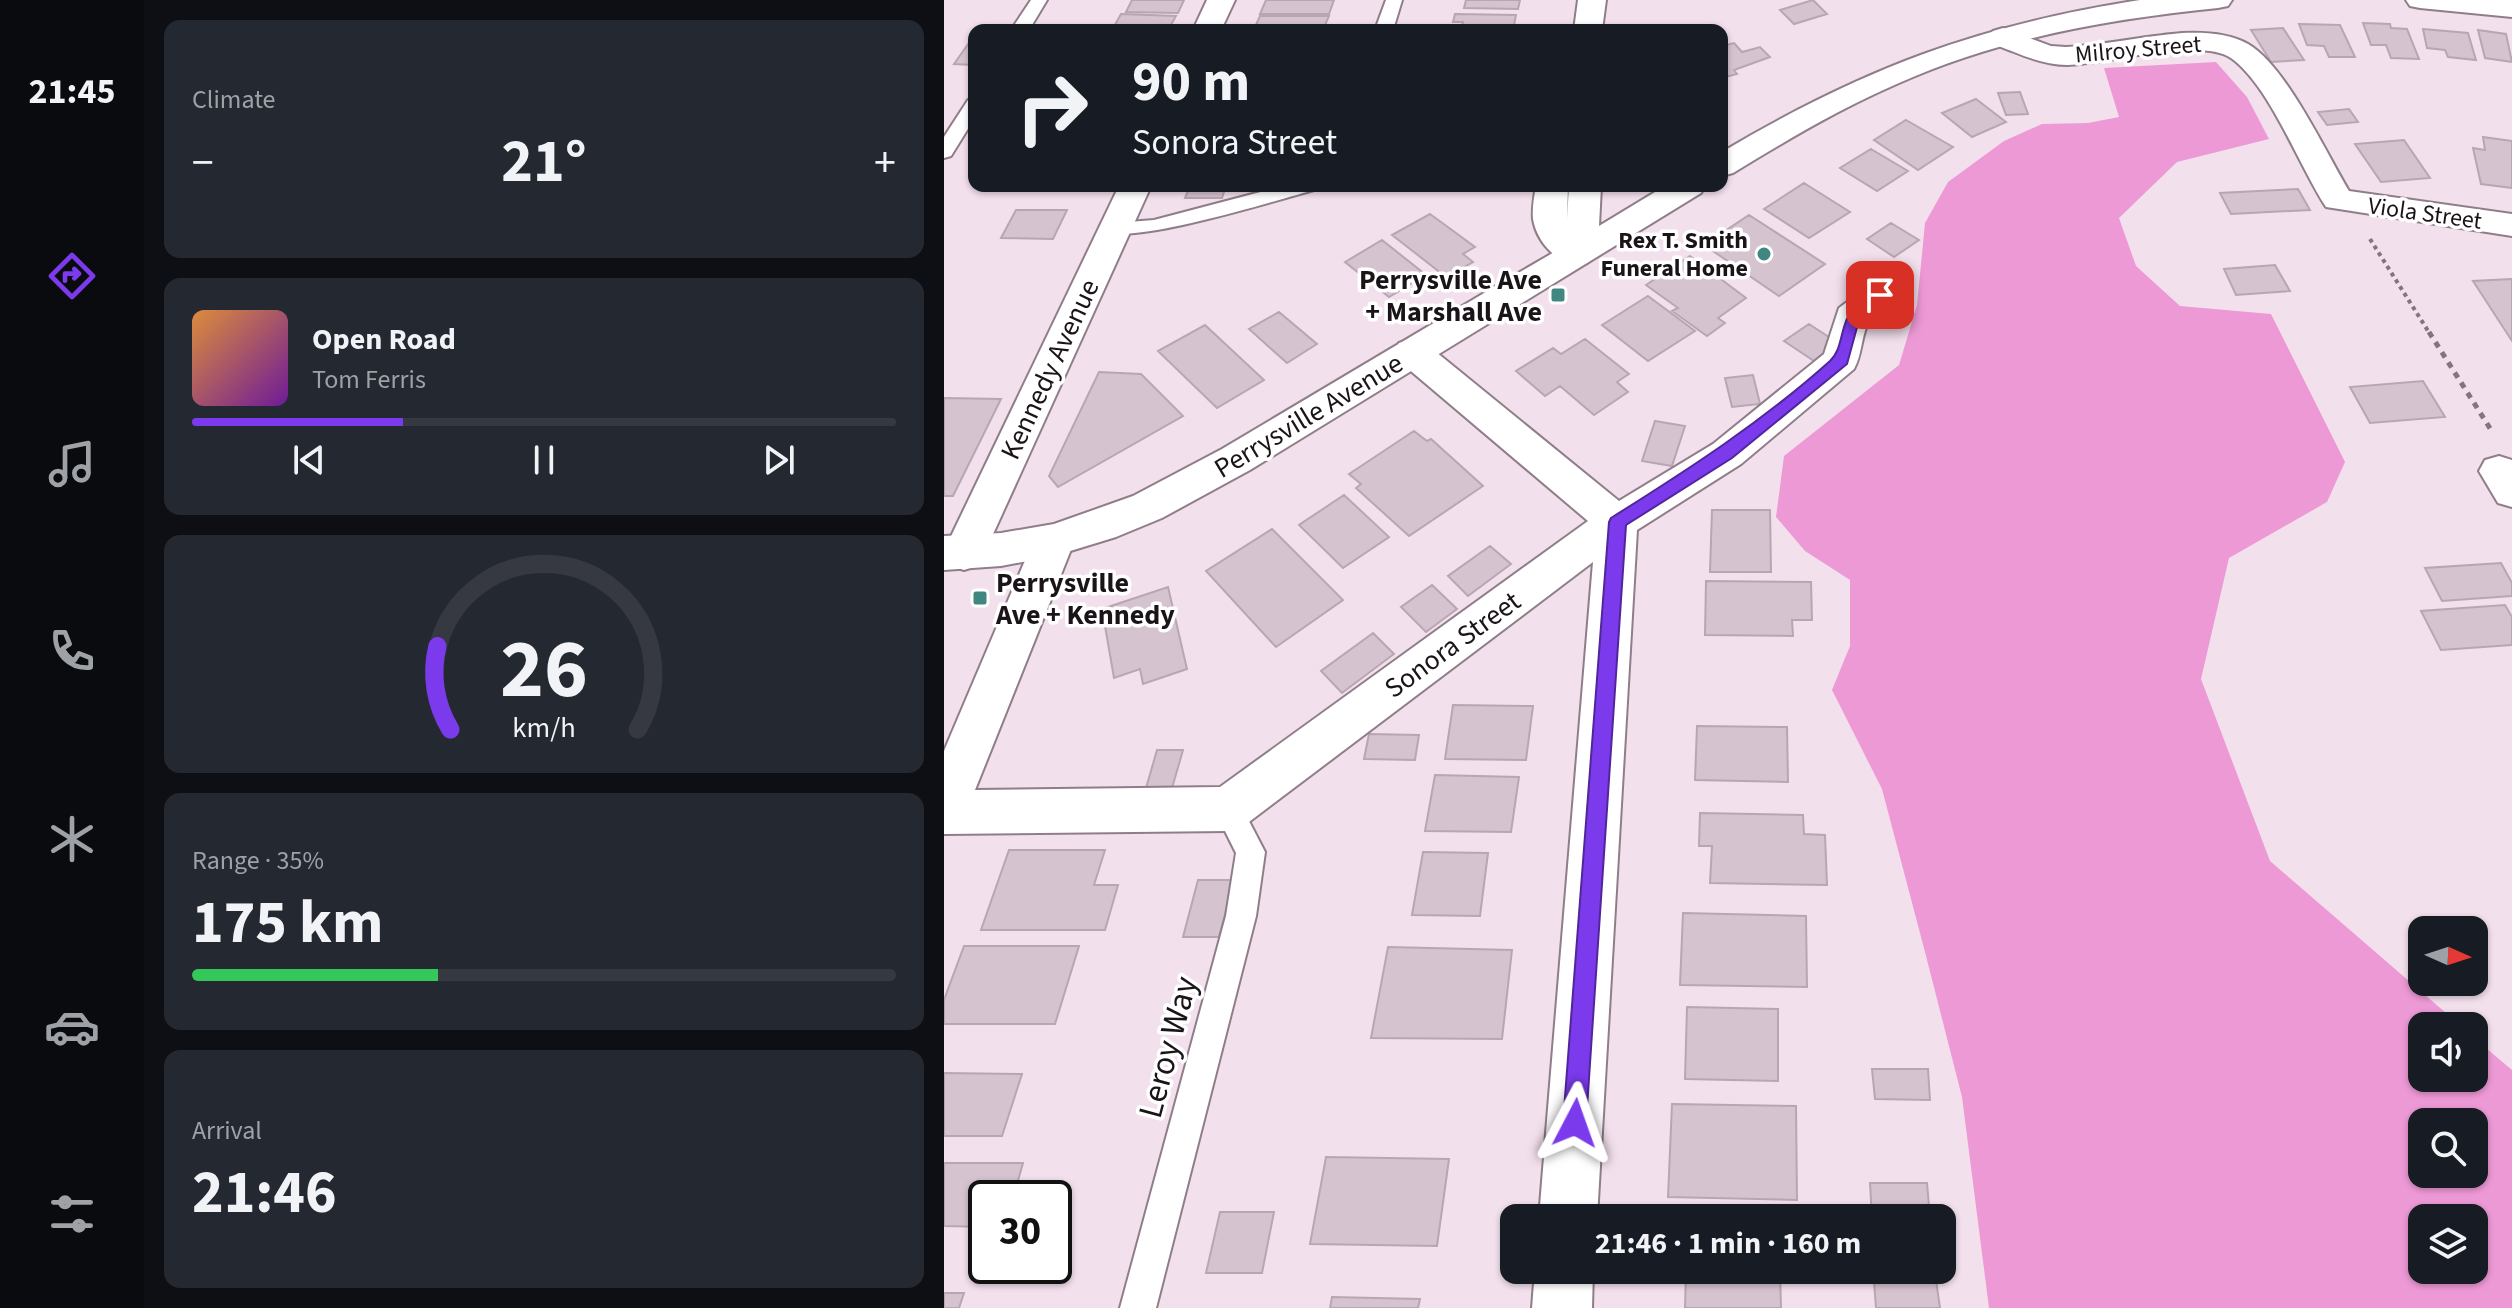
<!DOCTYPE html>
<html lang="en">
<head>
<meta charset="utf-8">
<style>
  :root { --surface:#171b24; --page:#242831; --text:#f1f3f6; --muted:#9ea1a6; --line:#363941; --accent:#7c3aed }
  body { margin:0; font-family:"Source Sans 3",sans-serif; background:var(--page); color:var(--text); height:100vh; display:flex; flex-direction:column; font-size:30px; white-space:nowrap }
  * { box-sizing:border-box; margin:0 }
  p { font-size:26px; color:var(--muted) }
  .icon { flex:none; width:44px; height:44px; fill:none; stroke:currentColor; stroke-width:2; stroke-linecap:round; stroke-linejoin:round }
  .map { position:relative; flex:1; overflow:hidden }
  .side { display:flex; flex-direction:column; gap:20px; padding:20px; background:#0d0f14; width:800px }
  .side>* { flex:none }
  .guide { position:absolute; left:24px; top:24px; width:760px; height:168px; border-radius:16px; box-shadow:0 2px 6px #0004; background:#171b24; color:var(--text); overflow:hidden }
  .needle { width:52px; rotate:93deg }
  .buttons { position:absolute; left:1464px; top:916px; display:grid; gap:16px }
  .buttons a { display:grid; place-items:center; width:80px; height:80px; border-radius:16px; background:var(--surface); box-shadow:0 2px 6px #0004; font-size:40px }
  .speed { position:absolute; left:24px; top:1180px; display:flex; gap:16px; font-size:40px; font-weight:700; text-align:center }
  .speed>* { display:grid; place-content:center; width:104px; height:104px; border-radius:50%; background:var(--surface); box-shadow:0 2px 6px #0004; line-height:1 }
  .speed .limit { border:4px solid #111; border-radius:12px; background:#fff; color:#111 }
  .pin { position:absolute; display:grid; place-items:center; width:68px; height:68px; color:#fff; margin:-34px; border-radius:16px; box-shadow:0 4px 12px #0006 }
  .me { position:absolute; width:88px; margin:-44px; rotate:4deg; stroke-linejoin:round; filter:drop-shadow(0 0 6px #0008) }
  .turn { display:flex; align-items:center; gap:28px; height:168px; padding:0 32px; font-size:36px }
  .turn .icon { width:104px; height:104px; stroke-width:2.5 }
  .turn b { display:block; font-size:56px; line-height:68px }
  .big { font-size:60px; font-weight:700; line-height:1.1 }
  .side .card { flex:1; display:flex; flex-direction:column; justify-content:center; gap:12px; min-width:0; padding:0 28px; border-radius:16px; background:var(--page) }
  .side .dial { align-items:center; gap:0 }
  .dial svg { height:208px; overflow:visible; fill:none; stroke:var(--line); stroke-width:7; stroke-linecap:round; text-anchor:middle }
  .dial text { fill:var(--text); stroke:none }
  .song { display:flex; align-items:center; gap:24px }
  .cover { width:96px; height:96px; border-radius:12px; background:linear-gradient(135deg,hsl(30 70% 55%),hsl(280 70% 35%)) }
  .played { height:8px; border-radius:4px; background:linear-gradient(90deg,var(--accent) 30%,var(--line) 30%) }
  .keys { display:flex; justify-content:space-around; direction:ltr }
  .heat { display:flex; justify-content:space-between; align-items:center; font-size:44px; direction:ltr }
  .charge { height:12px; border-radius:6px; background:linear-gradient(90deg,#34c759 35%,var(--line) 0) }
  .trip { position:absolute; left:556px; top:1204px; width:456px; height:80px; border-radius:16px; background:var(--surface); box-shadow:0 2px 6px #0004; font-weight:700; line-height:80px; text-align:center }
  main { display:flex; flex:1; min-height:0 }
  .tab-bar { display:flex; flex-direction:column; width:144px; justify-content:space-around; align-items:center; background:#090b0e; color:var(--muted) }
  .tab-bar .icon { width:56px; height:56px }
  .tab-bar .active { color:var(--accent) }
  .tab-bar b { font-size:36px; color:var(--text) }
  .map>svg:first-child { display:block }
  .forest { fill:#ed99d5; fill-rule:evenodd }
  .building { fill:#d6c3d0; stroke:#b8a6b2; stroke-width:2 }
  .lines { fill:none; stroke-linecap:round; stroke-linejoin:round }
  .service-casing { stroke:#8f7e89; stroke-width:4 }
  .minor-casing { stroke:#8f7e89; stroke-width:4 }
  .secondary-casing { stroke:#8f7e89; stroke-width:4 }
  .primary-casing { stroke:#8f7e89; stroke-width:4 }
  .path-far1 { stroke:#82757e; stroke-width:4; stroke-dasharray:4 4; stroke-linecap:butt }
  .path { stroke:#82757e; stroke-width:5; stroke-dasharray:6 6; stroke-linecap:butt }
  .service { fill:#fff; fill-rule:evenodd }
  .minor { fill:#fff; fill-rule:evenodd }
  .secondary { fill:#fff; fill-rule:evenodd }
  .primary { fill:#fff; fill-rule:evenodd }
  .route { fill:#7c3aed; stroke:#51269a; stroke-width:2 }
  .poi-dot { fill:#408781; stroke:#fff; stroke-width:3 }
  .labels { text-anchor:middle; stroke-width:7; stroke-linejoin:round; paint-order:stroke }
  .far-street-label { font-size:24px; fill:#1a1418; stroke:#fff }
  .far-poi-label { font-size:24px; font-weight:bold; fill:#1a1418; stroke:#fff; text-anchor:end }
  .poi-label { font-size:28px; font-weight:bold; fill:#1a1418; stroke:#fff; text-anchor:end }
  .street-label { font-size:28px; fill:#1a1418; stroke:#fff }
  .near-street-label { font-size:34px; fill:#1a1418; stroke:#fff }
</style>
</head>
<body>
<main>
<nav class="tab-bar">
<b>21:45</b>
<svg class="icon active" aria-label="directions" viewBox="0 0 24 24"><path d="M12 3l9 9-9 9-9-9zM9 14v-3h6M13 9l2 2-2 2"/></svg>
<svg class="icon" aria-label="music" viewBox="0 0 24 24"><path d="M9 18V5l10-2v13"/><circle cx="6" cy="18" r="3"/><circle cx="16" cy="16" r="3"/></svg>
<svg class="icon" aria-label="phone" viewBox="0 0 24 24"><path d="M5 4h4l2 5-3 2q2 4 5 5l2-3 5 2v4C11 20 4 13 5 4z"/></svg>
<svg class="icon" aria-label="climate" viewBox="0 0 24 24"><path d="M12 3v18M4 7l16 10M4 17L20 7"/></svg>
<svg class="icon" aria-label="car" viewBox="0 0 24 24"><path d="M5 17H2v-5l4-1 3-4h7l3 4 3 1v5h-3M9 17h6M6 11h13"/><circle cx="7" cy="17" r="2"/><circle cx="17" cy="17" r="2"/></svg>
<svg class="icon" aria-label="filters" viewBox="0 0 24 24"><path d="M4 7h16M4 17h16"/><circle cx="9" cy="7" r="2"/><circle cx="15" cy="17" r="2"/></svg>
</nav>
<section class="side">
<div class="card"><p>Climate</p>
<div class="heat"><a>−</a><b class="big">21°</b><a>+</a></div>
</div>
<div class="card">
<div class="song"><i class="cover"></i><div><b>Open Road</b><p>Tom Ferris</p></div></div>
<div class="played"></div>
<div class="keys"><svg class="icon" aria-label="previous" viewBox="0 0 24 24"><path d="M18 5L8 12l10 7zM5 5v14"/></svg><svg class="icon" aria-label="pause" viewBox="0 0 24 24"><path d="M8 5v14M16 5v14"/></svg><svg class="icon" aria-label="next" viewBox="0 0 24 24"><path d="M6 5l10 7-10 7zM19 5v14"/></svg></div>
</div>
<div class="card dial"><svg viewBox="0 0 100 80">
<path d="M14 69A42 42 0 1 1 86 69"/>
<path d="M14 69A42 42 0 0 1 9 37" stroke="#7c3aed"/>
<text x="50" y="56" font-size="32" font-weight="700">26</text>
<text x="50" y="72" font-size="11">km/h</text>
</svg></div>
<div class="card"><p>Range · 35%</p><b class="big">175 km</b><div class="charge"></div></div>
<div class="card"><p>Arrival</p><b class="big">21:46</b></div>
</section>
<div class="map">
<svg width="1568" height="1308" viewBox="0 0 1568 1308">
  <rect width="100%" height="100%" fill="#f3e0ed"/>
  <path class="forest" d="M1272,62L1303,97L1325,139L1233,162L1175,218L1192,266L1236,306L1327,314L1401,462L1383,502L1285,558L1257,679L1326,861L1517,1026H1478V1078H1530V1038L1568,1070V1308H1045L1018,1097L981,952L938,789L888,690L906,646V580L861,551L832,517L840,456L955,365L973,305L981,223L1004,182L1060,141L1098,124L1144,123L1175,117L1160,68ZM1478,1122H1530V1174H1478ZM1478,1218H1530V1270H1478Z"/>
  <path class="building" d="M188,0H240L234,13L182,12Z
    M322,0H390L385,14H316Z
    M522,0H576L574,9L520,8Z
    M869,0L883,14L850,24L836,10Z
    M177,14L232,16L224,30H168Z
    M511,14L572,15L569,30H516L519,22H509Z
    M316,16H385L379,30H318L319,27H311Z
    M1419,23L1446,24L1447,28L1463,29L1475,59L1447,58L1442,45H1427Z
    M1355,24L1396,25L1411,57H1385L1380,46L1363,45Z
    M1339,28L1360,60L1327,62L1307,30Z
    M1479,29L1524,33L1532,60L1504,57L1501,50L1483,48Z
    M1534,30L1562,34L1568,62L1541,58Z
    M27,40H30V65L10,64Z
    M790,43L798,52L816,47L826,57L790,70L793,74L778,78V46Z
    M1076,92L1084,114L1062,115L1054,93Z
    M1032,99L1062,122L1028,137L998,113Z
    M1405,109L1414,122L1383,125L1374,112Z
    M962,120L1009,147L974,170L930,140Z
    M1539,137L1568,141V188L1537,184L1529,148L1541,150Z
    M1460,140L1486,178L1437,182L1411,144Z
    M927,149L964,171L933,191L896,168Z
    M860,183L906,212L865,238L820,209Z
    M246,186H282L278,198H241Z
    M1354,189L1366,210L1287,214L1276,193Z
    M72,210H123L109,239L57,238Z
    M486,214L531,247L519,254L529,262L502,277L448,235Z
    M805,215L881,264L835,296L760,245Z
    M947,223L975,240L950,257L923,239Z
    M438,240L482,275L445,297L401,262Z
    M746,256L802,298L774,318L781,323L763,336L728,311L734,308L702,285Z
    M1331,265L1346,291L1292,295L1280,269Z
    M1568,279V341L1529,281Z
    M704,296L751,331L704,361L658,325Z
    M335,312L373,344L343,363L305,329Z
    M865,324L894,343L870,361L840,341Z
    M261,325L320,380L273,408L214,351Z
    M641,339L685,374L673,382L684,392L650,415L616,386L601,396L572,371L609,348L617,354Z
    M155,372L197,374L239,416L114,487L105,476Z
    M809,375L816,404L788,407L781,378Z
    M1479,381L1501,417L1426,423L1406,387Z
    M0,398L57,399L9,496H0Z
    M711,421L741,426L728,466L698,461Z
    M470,431L483,441L487,439L539,486L465,536L412,488L417,484L405,474Z
    M400,495L445,537L399,568L355,525Z
    M768,510H826L827,572H766Z
    M328,529L399,600L332,647L262,571Z
    M546,546L567,564L524,596L504,576Z
    M1557,563L1568,583V596L1498,601L1481,568Z
    M762,581L867,582L868,620H848L849,636L761,635Z
    M488,585L513,609L482,632L457,607Z
    M224,587L243,669L199,684L196,669L170,678L158,609Z
    M1561,605L1568,617V645L1497,650L1477,611Z
    M429,633L450,654L398,693L377,671Z
    M509,705L589,706L582,760L501,759Z
    M753,726L843,727L844,782L751,780Z
    M425,734L475,735L471,760L420,759Z
    M213,750H239L226,795H200Z
    M491,775L575,777L567,832L481,831Z
    M756,813L859,815L860,834L881,835L883,885L766,883L768,846H755Z
    M65,850H161L150,885H174L161,930H37Z
    M479,852L544,853L536,916L468,915Z
    M254,880H290L275,937H239Z
    M739,913L862,916L863,987L736,985Z
    M20,946H135L111,1024H0V1000Z
    M444,947L568,950L558,1039L427,1038Z
    M743,1007L834,1009V1081L741,1079Z
    M928,1069H984L986,1100L931,1099Z
    M0,1073L78,1074L58,1136H0Z
    M728,1104L852,1106L853,1200L724,1197Z
    M382,1157L505,1159L493,1246L366,1244Z
    M0,1163H79L69,1198H42V1227L0,1226Z
    M926,1183H983L986,1218H928Z
    M276,1212H330L318,1273H262Z
    M742,1270H836L837,1308H741Z
    M992,1280L996,1308H932L930,1282Z
    M0,1293H20L15,1308H0Z
    M388,1297L476,1299L474,1308H386Z"/>
  <g class="lines">
    <defs>
      <path id="service" d="M87,0H103L85,30H67Z
        M442,0H458L449,30H431Z
        M30,99V119L7,156L0,158V137L24,100Z
        M339,186H373L370,190C340,198 177,249 161,229L171,223L210,220Z
        M284,796L294,800L321,852L312,916L212,1308H176L282,916L292,853L270,809L274,800Z"/>
      <path id="minor" d="M263,0H291L277,30H249Z
        M1059,28L1107,46L1122,47C1161,45 1199,36 1238,33C1260,32 1285,33 1304,44C1342,66 1382,153 1405,191L1568,214V236L1382,207C1355,166 1326,86 1287,58C1256,37 1162,64 1123,65C1105,65 1087,59 1070,52C1060,48 1050,46 1044,37L1049,31Z
        M175,186H207L35,565L20,570L5,565L0,551Z
        M936,283L948,286L954,295C946,307 931,312 924,323C917,337 918,355 910,369L797,464L693,530L653,1218H595L649,562L301,825L284,831L0,834V751L94,530L109,526L124,530L130,542L31,790L276,787L644,521L455,361L450,352L455,343L468,339L481,343L675,501L769,444L880,354L895,308L924,286Z
        M1555,456L1568,460V507L1554,503L1535,471L1541,460Z
        M591,1270H649L648,1308H588Z"/>
      <path id="secondary" d="M631,244L643,247L648,255L643,263L306,470L218,518L172,537L110,556L57,566L0,570V536L57,533L110,524L189,496L278,449L557,283L619,247Z"/>
      <path id="primary" d="M634,0H662L658,30H630Z
        M1196,0H1288L1284,6L1274,8C1165,19 1056,38 955,83C897,108 843,140 789,173L778,176V152C918,69 1034,25 1196,0Z
        M1462,0H1568V17L1476,8L1466,6Z
        M592,186H624L623,219L625,186H657L655,226L721,186H761L757,193L643,263C618,270 593,244 589,219C588,208 590,197 592,186Z"/>
    </defs>
    <use href="#service" class="service-casing"/>
    <use href="#minor" class="minor-casing"/>
    <use href="#secondary" class="secondary-casing"/>
    <use href="#primary" class="primary-casing"/>
    <path class="path-far1" d="M1426,239L1486,334"/>
    <path class="path" d="M1485,332L1549,433"/>
    <use href="#service" class="service"/>
    <use href="#minor" class="minor"/>
    <use href="#secondary" class="secondary"/>
    <use href="#primary" class="primary"/>
  </g>
  <path class="route" d="M936,290L943,295L915,320L903,364L788,458L682,525L642,1123L639,1131L631,1135L623,1131L619,1123L665,522L667,518C745,469 818,422 886,361C905,344 889,306 936,290Z"/>
  <g class="poi-dot">
    <circle cx="820" cy="254" r="8"/>
    <rect x="606" y="287" width="16" height="16" rx="4"/>
    <rect x="28" y="590" width="16" height="16" rx="4"/>
  </g>
  <g class="labels">
    <g class="far-street-label">
      <text transform="translate(1194 49) rotate(-5)" y="8">Milroy Street</text>
      <text transform="translate(1481 213) rotate(8)" y="8">Viola Street</text>
    </g>
    <g class="far-poi-label">
      <text x="804" y="248">Rex T. Smith<tspan x="804" dy="28">Funeral Home</tspan></text>
    </g>
    <g class="poi-label">
      <text x="598" y="289">Perrysville Ave<tspan x="598" dy="32">+ Marshall Ave</tspan></text>
      <text x="52" y="592" text-anchor="start">Perrysville<tspan x="52" dy="32">Ave + Kennedy</tspan></text>
    </g>
    <g class="street-label">
      <text transform="translate(105 369) rotate(-65)" y="10">Kennedy Avenue</text>
      <text transform="translate(364 415) rotate(-31)" y="10">Perrysville Avenue</text>
      <text transform="translate(508 644) rotate(-36)" y="10">Sonora Street</text>
    </g>
    <g class="near-street-label">
      <text transform="translate(223 1047) rotate(-75)" y="12">Leroy Way</text>
    </g>
  </g>
</svg>
<div class="buttons">
<a><svg class="needle" viewBox="-14 -14 28 28"><path d="M0-13l5 13h-10z" fill="#e53935"/><path d="M0 13l5-13h-10z" fill="#9ea1a6"/></svg></a>
<a><svg class="icon" aria-label="sound" viewBox="0 0 24 24"><path d="M4 9h4l5-4v14l-5-4H4zM17 9q2 3 0 6"/></svg></a>
<a><svg class="icon" aria-label="search" viewBox="0 0 24 24"><circle cx="10" cy="10" r="6"/><path d="M15 15l6 6"/></svg></a>
<a><svg class="icon" aria-label="layers" viewBox="0 0 24 24"><path d="M12 4l9 5-9 5-9-5zM3 14l9 5 9-5"/></svg></a>
</div>
<div class="speed"><div class="limit">30</div></div>
<div class="pin" style="left:936px;top:295px;background:#d93025"><svg class="icon" aria-label="arrive" viewBox="0 0 24 24"><path d="M6 21V4h12l-3 4 3 4H6"/></svg></div>
<svg class="me" style="left:631px;top:1123px" viewBox="-20 -20 40 40"><path d="M0-17L14 15 0 8-14 15z" fill="#7c3aed" stroke="#fff" stroke-width="4"/></svg>
<div class="trip">21:46 · 1 min · 160 m</div>
<div class="guide">
<div class="turn"><svg class="icon" aria-label="right" viewBox="0 0 24 24"><path d="M7 20v-9h11M14 6l5 5-5 5"/></svg><div><b>90 m</b>Sonora Street</div></div>
</div>
</div>
</main>
</body>
</html>
